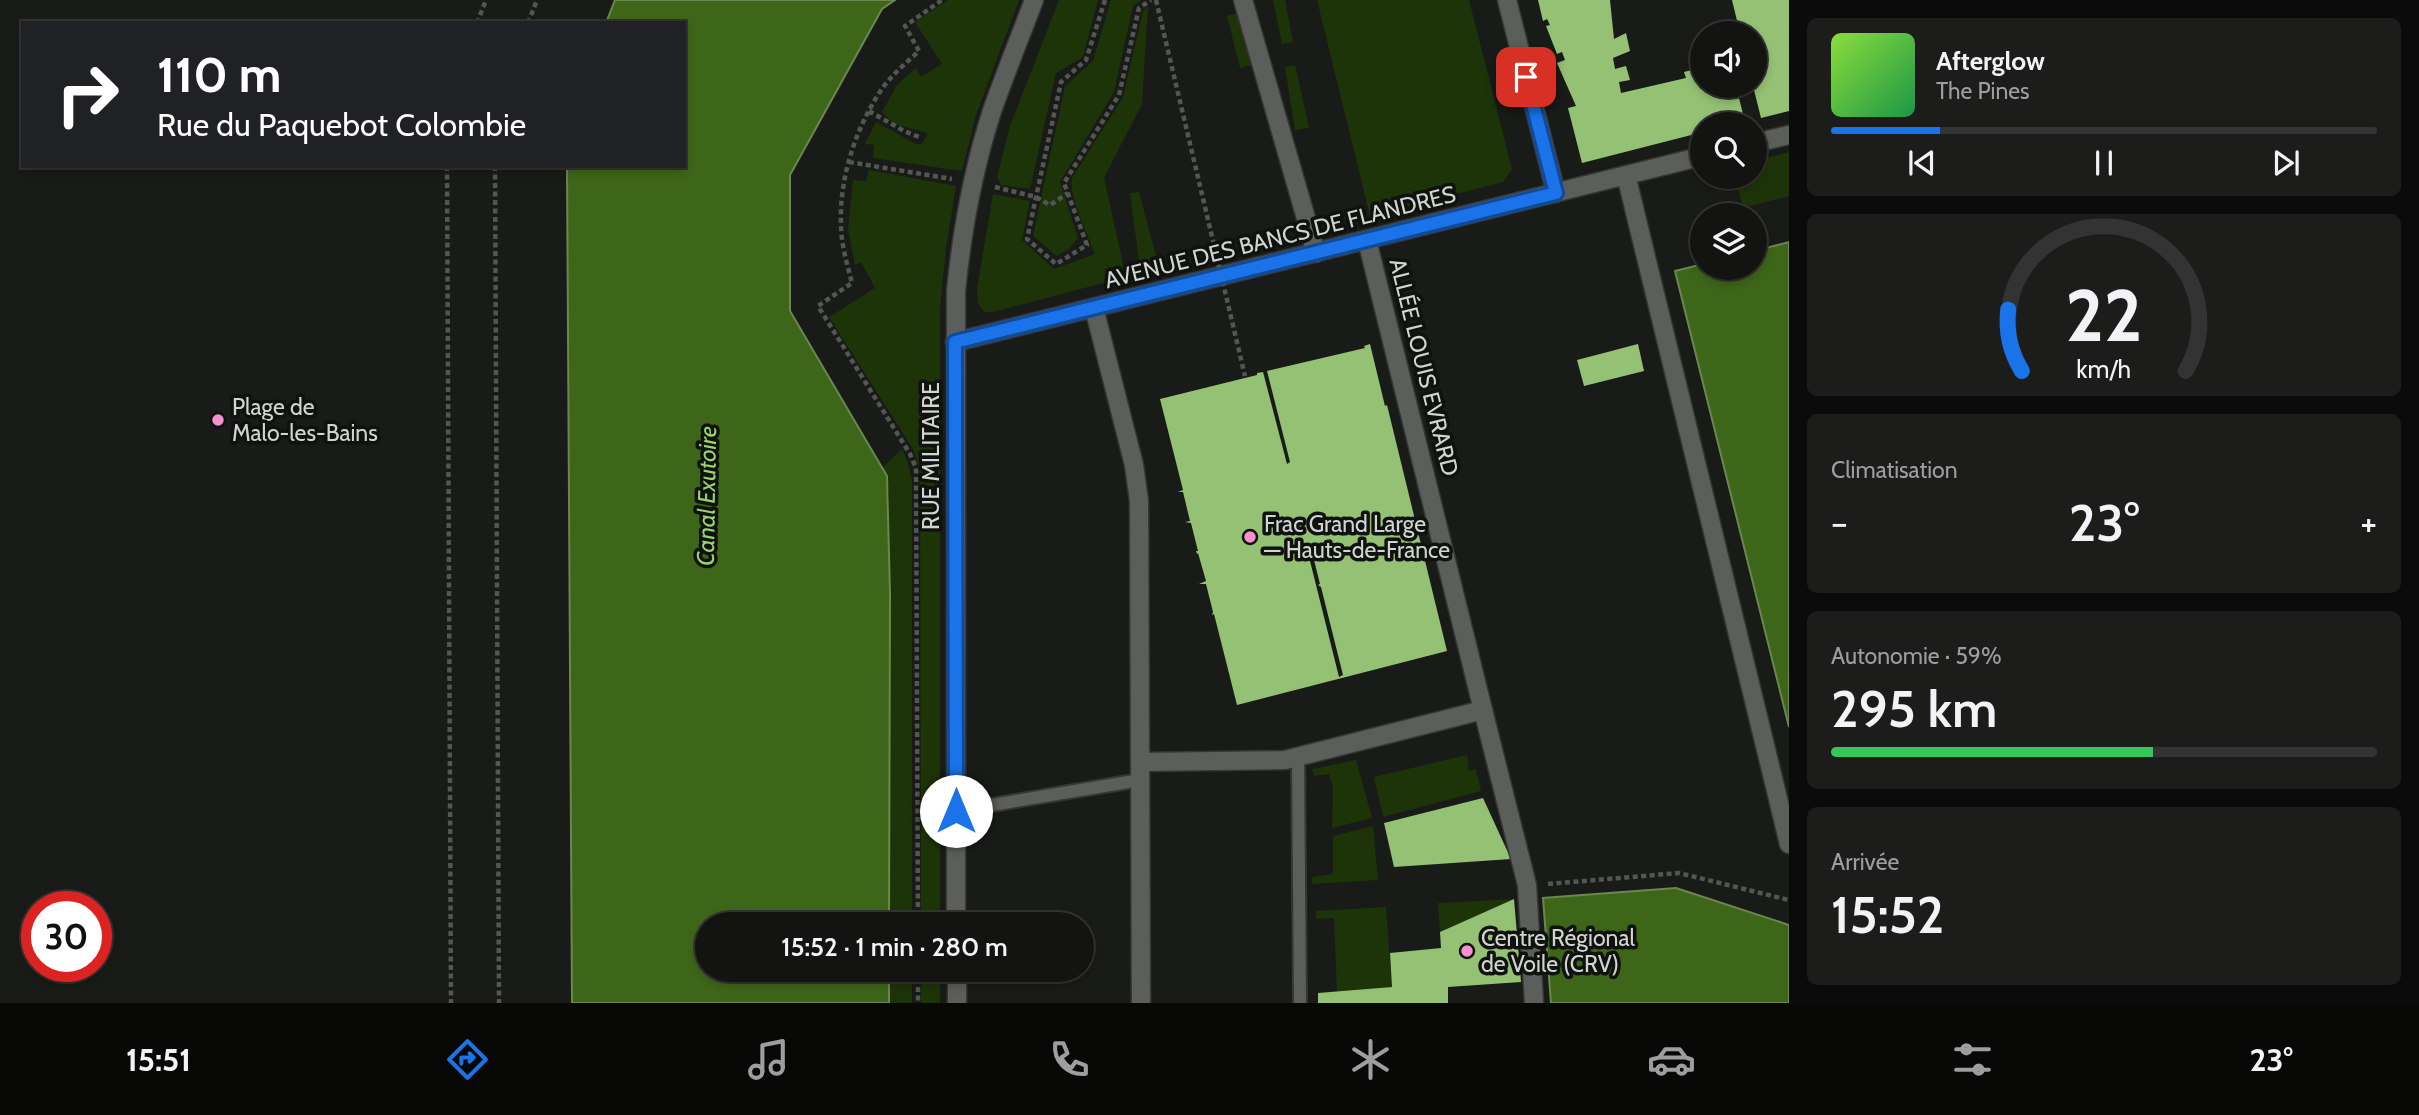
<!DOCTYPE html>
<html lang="fr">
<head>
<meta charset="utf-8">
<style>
  :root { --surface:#131412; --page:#1c1d1b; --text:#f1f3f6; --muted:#9d9e9f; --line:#323332; --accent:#1a73e8 }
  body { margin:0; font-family:Cabin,sans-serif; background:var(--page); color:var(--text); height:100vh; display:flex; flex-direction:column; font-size:26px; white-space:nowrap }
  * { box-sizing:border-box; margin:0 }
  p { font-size:23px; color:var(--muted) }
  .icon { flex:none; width:38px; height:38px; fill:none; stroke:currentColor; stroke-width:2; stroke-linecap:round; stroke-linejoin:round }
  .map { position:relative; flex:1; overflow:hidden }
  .drawer { display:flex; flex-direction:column; gap:18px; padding:18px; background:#0a0b0a; width:630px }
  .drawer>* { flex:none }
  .hud { position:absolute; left:21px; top:21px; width:665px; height:147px; border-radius:0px; box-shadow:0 4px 10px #0003,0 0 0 2px var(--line); background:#202124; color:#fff; overflow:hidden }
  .fabs { position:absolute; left:1690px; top:21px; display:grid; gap:14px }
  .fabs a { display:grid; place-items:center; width:77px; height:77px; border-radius:50%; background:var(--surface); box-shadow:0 4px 10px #0003,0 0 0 2px var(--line); font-size:35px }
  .speed { position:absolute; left:21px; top:891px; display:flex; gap:14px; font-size:35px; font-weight:700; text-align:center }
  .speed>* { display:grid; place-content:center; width:91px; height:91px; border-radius:50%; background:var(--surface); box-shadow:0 4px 10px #0003,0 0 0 2px var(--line); line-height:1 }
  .speed .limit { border:10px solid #d22; background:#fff; color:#111 }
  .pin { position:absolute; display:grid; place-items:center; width:60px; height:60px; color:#fff; margin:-30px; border-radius:14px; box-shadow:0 4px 10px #0006 }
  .me { position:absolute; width:77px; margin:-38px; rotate:0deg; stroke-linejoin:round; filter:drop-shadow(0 0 5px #0008) }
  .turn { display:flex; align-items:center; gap:24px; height:147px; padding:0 21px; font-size:32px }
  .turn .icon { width:91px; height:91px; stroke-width:2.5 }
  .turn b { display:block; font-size:49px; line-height:60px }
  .big { font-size:52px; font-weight:600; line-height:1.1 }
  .drawer .widget { flex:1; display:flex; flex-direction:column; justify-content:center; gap:10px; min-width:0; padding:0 24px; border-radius:10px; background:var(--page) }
  .drawer .dial { align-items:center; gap:0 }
  .dial svg { height:182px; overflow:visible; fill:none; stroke:var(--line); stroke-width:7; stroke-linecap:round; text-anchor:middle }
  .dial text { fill:var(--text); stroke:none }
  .song { display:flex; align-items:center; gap:21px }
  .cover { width:84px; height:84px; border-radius:10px; background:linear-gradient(135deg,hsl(90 70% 55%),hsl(140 70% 35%)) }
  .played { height:7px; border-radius:4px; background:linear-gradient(90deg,var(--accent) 20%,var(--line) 20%) }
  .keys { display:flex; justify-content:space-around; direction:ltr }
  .heat { display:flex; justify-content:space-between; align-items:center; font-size:38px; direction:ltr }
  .charge { height:10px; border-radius:5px; background:linear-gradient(90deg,#34c759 59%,var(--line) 0) }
  .trip { position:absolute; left:695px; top:912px; width:399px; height:70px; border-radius:35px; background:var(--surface); box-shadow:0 4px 10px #0003,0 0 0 2px var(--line); font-weight:600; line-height:70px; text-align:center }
  .menu { display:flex; height:112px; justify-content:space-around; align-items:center; background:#080807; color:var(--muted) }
  .menu .icon { width:49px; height:49px }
  .menu .on { color:var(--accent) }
  .menu b { font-size:32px; color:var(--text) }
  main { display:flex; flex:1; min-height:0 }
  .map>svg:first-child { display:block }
  .green { fill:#1d3409 }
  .water { fill:#3e6619; stroke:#6a8750; stroke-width:2 }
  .building { fill:#94c174; fill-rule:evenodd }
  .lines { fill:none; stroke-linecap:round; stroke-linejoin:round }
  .service-casing { stroke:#363735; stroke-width:16 }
  .pedestrian-casing { stroke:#363735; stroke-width:21 }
  .minor-casing { stroke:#363735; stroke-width:21 }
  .path { stroke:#545654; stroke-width:4.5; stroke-dasharray:5 3.5; stroke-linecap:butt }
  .service { stroke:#5b5e5a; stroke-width:12 }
  .pedestrian { stroke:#5b5e5a; stroke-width:18 }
  .minor { stroke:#5b5e5a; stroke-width:18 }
  .path-bridge { stroke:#545654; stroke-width:4.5; stroke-dasharray:5 3.5; stroke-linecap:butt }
  .route-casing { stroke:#114b97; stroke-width:18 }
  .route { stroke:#1a73e8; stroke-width:12 }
  .poi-dot { fill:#f690cf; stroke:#10120f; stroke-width:2.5 }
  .labels { text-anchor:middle; stroke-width:7; stroke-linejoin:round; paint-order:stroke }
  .street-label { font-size:23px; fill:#d2d4d2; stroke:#10120f }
  .poi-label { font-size:23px; fill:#d2d4d2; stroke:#10120f; text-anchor:start }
  .water-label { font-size:24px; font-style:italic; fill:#9ad46f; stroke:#10120f }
</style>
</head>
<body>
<main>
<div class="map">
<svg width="1789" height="1003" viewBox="0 0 1789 1003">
  <rect width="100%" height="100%" fill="#191b18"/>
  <path class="green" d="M948,0H1019L976,115L962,171L873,158L874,145L865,144L876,122L916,144H922L928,133L894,124L882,112L897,85L916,68L921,77L942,64L915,22Z
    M1059,0H1098L1083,57L1056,73L1030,189L1001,185L997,177L1010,126Z
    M1111,0H1141L1133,6L1114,92L1060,182L1078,238L1070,248L1057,256L1033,236L1065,86L1093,61Z
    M1273,0H1285L1293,42L1282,44Z
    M1317,0H1469L1512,169L1503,182L1370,216Z
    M1148,6L1142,104L1104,178L1126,277L993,312H984L978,303L977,289L993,194L1030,201L1022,240L1054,269L1095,254C1088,235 1069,198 1072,178L1123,97L1143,11Z
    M1242,12L1255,64L1240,68L1227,16Z
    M1295,65L1309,128L1295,130L1285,67Z
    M1789,152V196L1743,208L1735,177H1755V161Z
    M869,170L956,186L946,248L940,309V924H921L920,471L913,449L829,317L875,288L861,262L855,265L848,229L853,180L866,181Z
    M1139,192L1158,264L1140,269L1130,193Z
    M902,449L908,463L912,481V924H889V496L887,476L882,468Z
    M1467,755L1469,771L1476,769L1481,791L1383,817L1374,777Z
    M1356,760L1372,818L1332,828L1333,788L1329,774L1314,776L1312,769Z
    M1373,826L1378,880L1312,884V877L1333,874V836Z
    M1514,899L1440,932L1438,903Z
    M1386,907L1392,987L1337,992L1334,918L1316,919V911Z
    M889,970H912V1003H889Z
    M921,970H940V1003H921Z"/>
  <path class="water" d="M615,0H895L882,9L790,175V311L887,476L890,594L889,924H707V970H889V1003H572L567,166H684V23H606Z
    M1789,242V727L1675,271L1703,264V268H1755V251Z
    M1676,888L1789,925V1003H1551L1543,898Z"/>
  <path class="building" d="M1538,0H1610L1614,39L1626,33L1630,51L1613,58L1615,69L1626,66L1630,80L1619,82L1621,93L1686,78L1684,72L1699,68L1700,73L1703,72V86H1736L1745,122L1735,124H1703V132L1582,163L1568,108L1576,106L1557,63L1565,60L1562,52L1557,54L1546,26L1550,25L1547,19L1543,21Z
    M1732,0H1789V111L1761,118L1753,86H1755V33H1740Z
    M1370,344L1385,406L1387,405L1447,651L1237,705L1214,614L1212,615L1213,612L1206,584H1199L1206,581L1198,553L1197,554L1196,551H1198L1191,523L1185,522L1190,521L1183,492H1178L1183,490L1160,399L1257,375V373L1263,372L1287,464L1290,462L1267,371L1365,348L1364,346ZM1313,556L1320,584L1318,585L1321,587L1343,675L1339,677L1309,557Z
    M1638,344L1644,371L1584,386L1577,360Z
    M1483,798L1511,859L1394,867L1384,823Z
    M1514,899L1521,982L1448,987V1003H1318V993L1392,987L1390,953L1441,948L1440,932Z"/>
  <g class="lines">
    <defs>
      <path id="service" d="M1298,757L1300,1003
        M956,811L1140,780"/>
      <path id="pedestrian" d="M1243,0L1316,253
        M1626,175L1789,844
        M1367,240L1483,710"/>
      <path id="minor" d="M1507,0L1556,193
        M1755,143L1789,135
        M1094,308L1134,465L1139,501L1141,1003
        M955,342L1703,156
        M1140,762L1285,760L1483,710L1527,885L1534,1003
        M956,924V291C962,230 973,170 992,111C1005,74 1020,37 1034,0
        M957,970V1003"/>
    </defs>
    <use href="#service" class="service-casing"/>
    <use href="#pedestrian" class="pedestrian-casing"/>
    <use href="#minor" class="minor-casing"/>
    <path class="path" d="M1105,0L1086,60L1061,82L1027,239L1056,264L1087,245L1064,183L1119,95L1139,8L1151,0
      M477,23L486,0
      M528,23L537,0
      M869,111L904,131L919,137
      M849,162L952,179
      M447,166L451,1003
      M495,166L499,1003
      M995,187L1036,197L1050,205L1068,193
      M1548,884L1679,873L1789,900
      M918,924L916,468L910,454L818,306L852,283C847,264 841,244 841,224C839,177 857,124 884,86C894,73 907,62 919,51L905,26L942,0
      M918,970V1003"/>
    <use href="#service" class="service"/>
    <use href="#pedestrian" class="pedestrian"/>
    <use href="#minor" class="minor"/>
    <path class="path-bridge" d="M1156,0L1245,376"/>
  </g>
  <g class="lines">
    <defs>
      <path id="route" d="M956,811L955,342L1556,193L1526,77"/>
    </defs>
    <use href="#route" class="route-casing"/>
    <use href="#route" class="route"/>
  </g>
  <g class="poi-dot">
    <circle cx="218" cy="420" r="7"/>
    <circle cx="1250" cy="537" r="7"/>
    <circle cx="1467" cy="951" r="7"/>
  </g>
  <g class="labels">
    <g class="street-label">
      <text transform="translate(1280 237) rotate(-14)" y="8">AVENUE DES BANCS DE FLANDRES</text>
      <text transform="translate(1424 367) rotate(76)" y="8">ALLÉE LOUIS EVRARD</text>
      <text transform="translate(931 456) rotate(-90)" y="8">RUE MILITAIRE</text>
    </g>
    <g class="poi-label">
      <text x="232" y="415">Plage de<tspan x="232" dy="26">Malo-les-Bains</tspan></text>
      <text x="1264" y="532">Frac Grand Large<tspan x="1264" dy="26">— Hauts-de-France</tspan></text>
      <text x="1481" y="946">Centre Régional<tspan x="1481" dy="26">de Voile (CRV)</tspan></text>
    </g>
    <g class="water-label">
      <text transform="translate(707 496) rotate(-89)" y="8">Canal Exutoire</text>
    </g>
  </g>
</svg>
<div class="fabs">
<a><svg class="icon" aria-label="sound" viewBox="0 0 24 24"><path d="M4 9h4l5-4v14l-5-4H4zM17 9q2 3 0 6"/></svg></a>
<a><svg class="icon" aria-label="search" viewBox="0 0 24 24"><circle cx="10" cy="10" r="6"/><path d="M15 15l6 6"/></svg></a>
<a><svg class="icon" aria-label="layers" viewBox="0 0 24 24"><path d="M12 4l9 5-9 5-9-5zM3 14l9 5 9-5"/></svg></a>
</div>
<div class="speed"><div class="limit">30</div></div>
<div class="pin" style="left:1526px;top:77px;background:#d93025"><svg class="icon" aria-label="arrive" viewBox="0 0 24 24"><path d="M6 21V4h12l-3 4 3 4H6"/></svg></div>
<svg class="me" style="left:956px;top:811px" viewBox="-20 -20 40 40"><circle r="19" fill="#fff"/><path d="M0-13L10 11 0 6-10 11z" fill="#1a73e8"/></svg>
<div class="trip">15:52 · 1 min · 280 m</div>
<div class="hud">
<div class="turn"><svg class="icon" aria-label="right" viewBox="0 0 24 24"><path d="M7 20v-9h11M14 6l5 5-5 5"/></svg><div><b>110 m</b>Rue du Paquebot Colombie</div></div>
</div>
</div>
<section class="drawer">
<div class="widget">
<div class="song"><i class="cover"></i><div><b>Afterglow</b><p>The Pines</p></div></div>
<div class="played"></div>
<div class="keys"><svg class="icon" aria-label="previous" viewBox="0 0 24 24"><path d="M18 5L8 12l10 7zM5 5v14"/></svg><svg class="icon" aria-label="pause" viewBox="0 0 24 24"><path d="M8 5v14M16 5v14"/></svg><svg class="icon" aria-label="next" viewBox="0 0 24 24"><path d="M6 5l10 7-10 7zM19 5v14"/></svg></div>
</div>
<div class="widget dial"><svg viewBox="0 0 100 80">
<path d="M14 69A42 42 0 1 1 86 69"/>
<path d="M14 69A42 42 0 0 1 8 42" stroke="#1a73e8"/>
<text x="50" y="56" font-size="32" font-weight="700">22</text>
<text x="50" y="72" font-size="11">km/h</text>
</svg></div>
<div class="widget"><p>Climatisation</p>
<div class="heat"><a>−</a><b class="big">23°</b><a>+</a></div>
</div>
<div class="widget"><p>Autonomie · 59%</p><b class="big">295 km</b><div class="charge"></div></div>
<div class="widget"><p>Arrivée</p><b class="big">15:52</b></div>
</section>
</main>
<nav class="menu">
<b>15:51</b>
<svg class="icon on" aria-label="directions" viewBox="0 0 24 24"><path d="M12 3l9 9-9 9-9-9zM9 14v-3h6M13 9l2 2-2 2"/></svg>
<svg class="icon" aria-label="music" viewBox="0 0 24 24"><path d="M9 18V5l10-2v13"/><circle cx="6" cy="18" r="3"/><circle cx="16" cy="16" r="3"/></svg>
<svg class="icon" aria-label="phone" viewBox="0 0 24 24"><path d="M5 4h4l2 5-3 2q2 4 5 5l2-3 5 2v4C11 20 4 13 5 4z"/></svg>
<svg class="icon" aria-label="climate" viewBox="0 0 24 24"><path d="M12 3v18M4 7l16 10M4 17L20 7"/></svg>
<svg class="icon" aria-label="car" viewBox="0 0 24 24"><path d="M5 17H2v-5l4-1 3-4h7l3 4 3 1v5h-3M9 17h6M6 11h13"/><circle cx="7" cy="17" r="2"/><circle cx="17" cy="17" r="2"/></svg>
<svg class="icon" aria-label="filters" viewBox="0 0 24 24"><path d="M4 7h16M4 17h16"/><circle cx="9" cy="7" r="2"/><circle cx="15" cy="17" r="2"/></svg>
<b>23°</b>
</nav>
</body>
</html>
